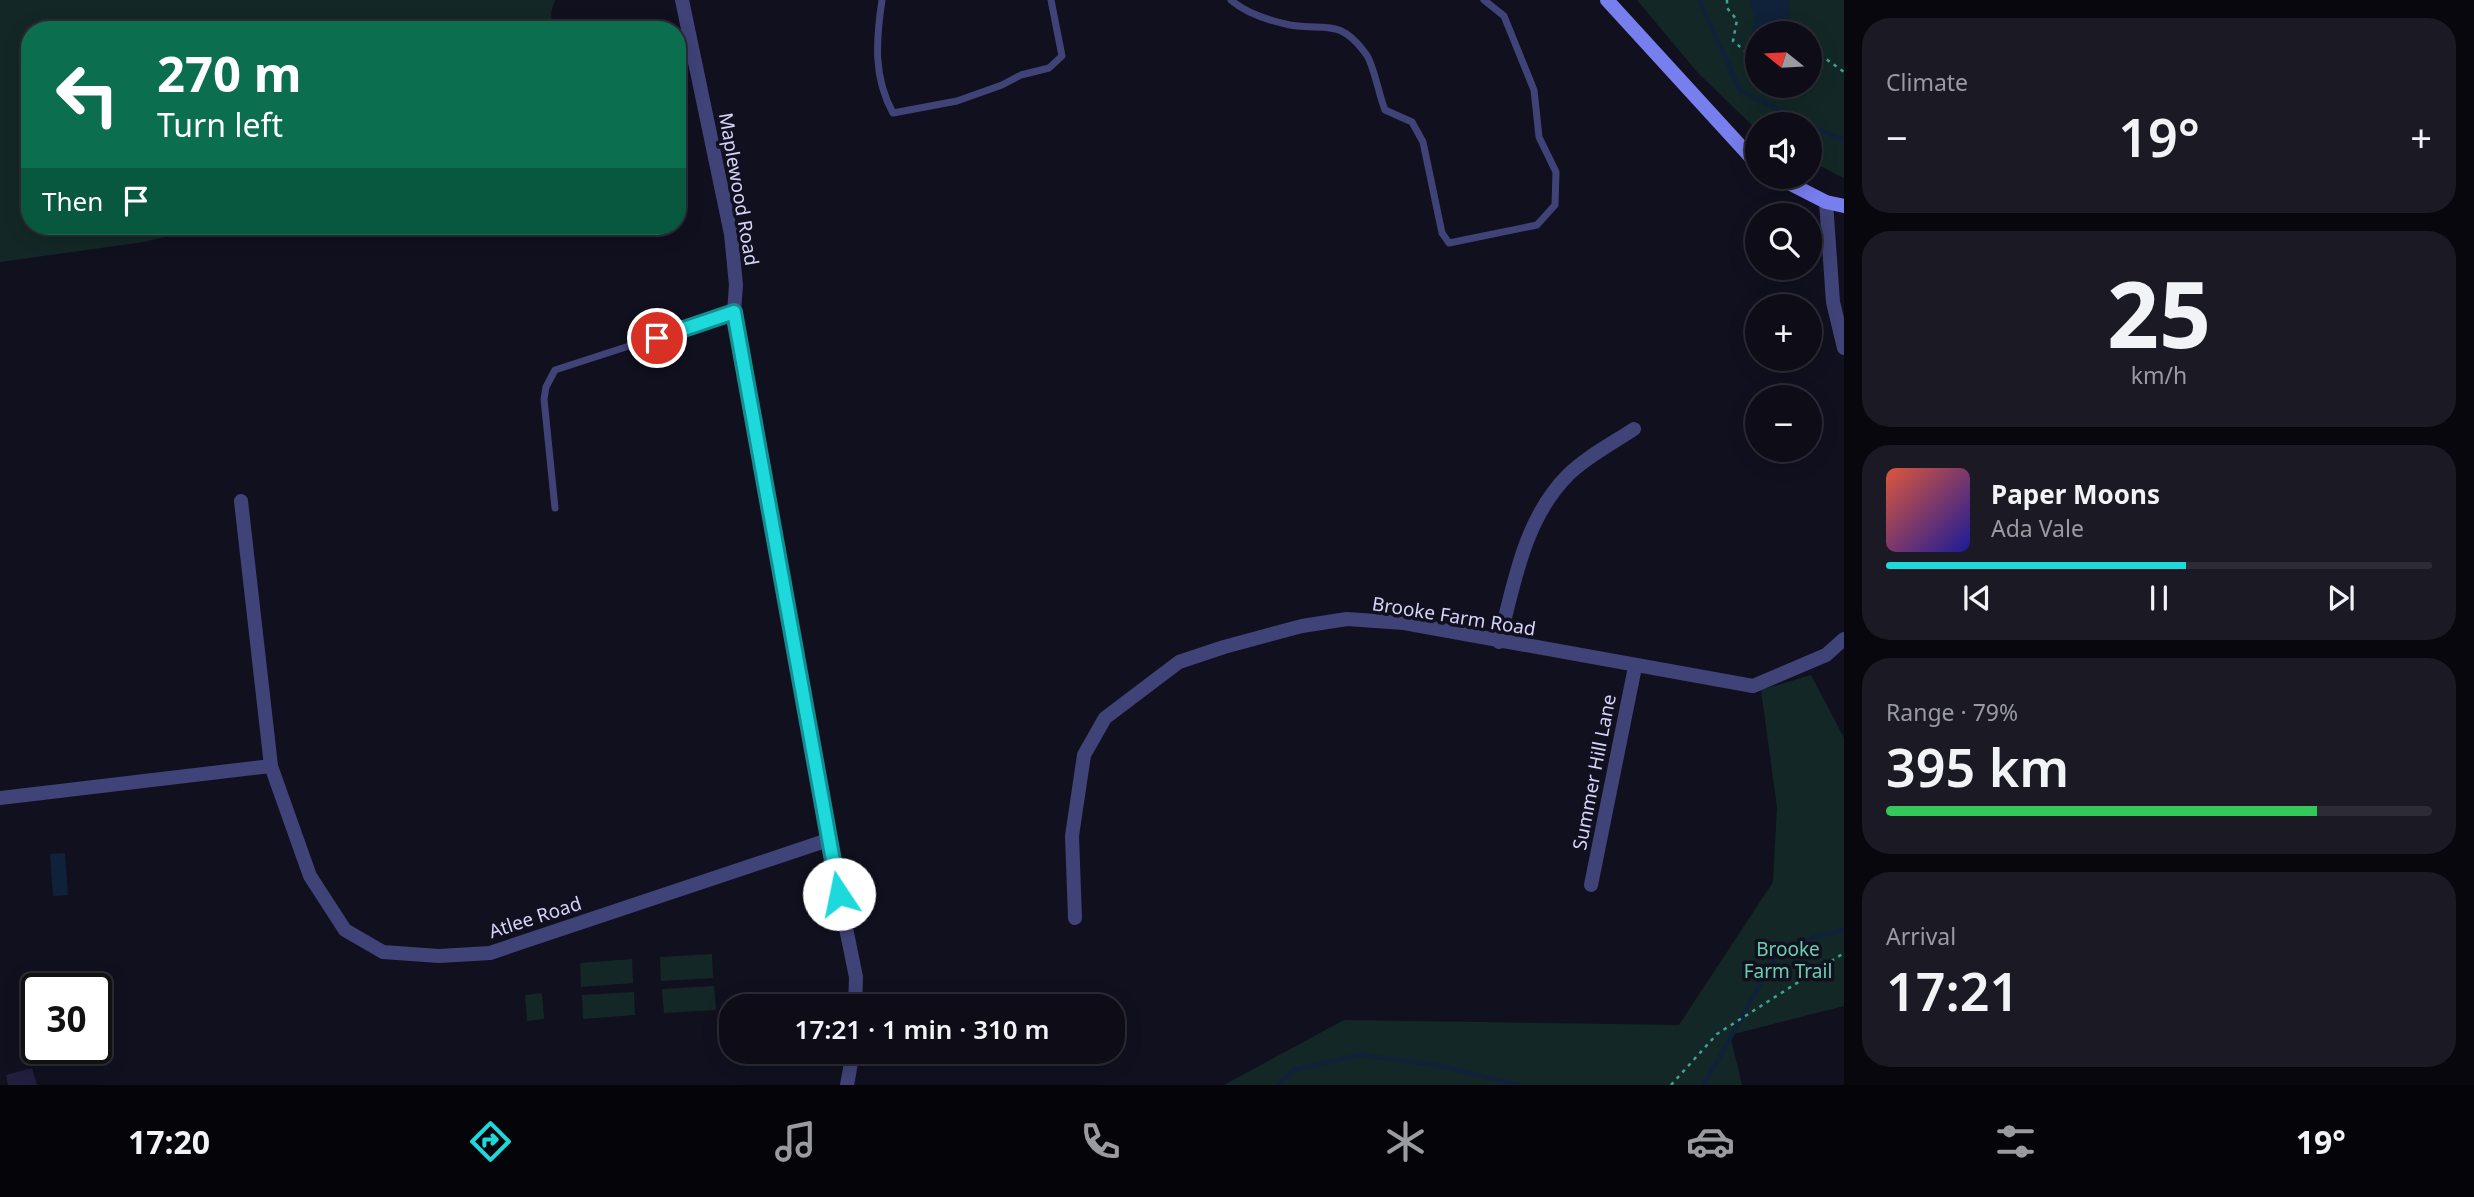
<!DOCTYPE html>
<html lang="en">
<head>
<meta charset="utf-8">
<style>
  :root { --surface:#0d0c17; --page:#1b1a24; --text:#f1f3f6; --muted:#9a9ba1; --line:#2d2c36; --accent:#1dd9dc }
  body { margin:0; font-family:"Noto Sans",sans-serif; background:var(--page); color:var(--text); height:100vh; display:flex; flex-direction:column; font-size:26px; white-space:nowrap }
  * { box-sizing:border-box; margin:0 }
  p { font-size:23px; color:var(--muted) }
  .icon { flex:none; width:38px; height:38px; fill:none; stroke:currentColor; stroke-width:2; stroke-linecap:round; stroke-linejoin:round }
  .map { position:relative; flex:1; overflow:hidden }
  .panel { display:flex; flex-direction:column; gap:18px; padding:18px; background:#07070d; width:630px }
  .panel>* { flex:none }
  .guide { position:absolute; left:21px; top:21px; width:665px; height:214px; border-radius:28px; box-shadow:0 4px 18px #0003,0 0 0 2px var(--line); background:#0b6e4f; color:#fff; overflow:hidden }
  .needle { width:46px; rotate:288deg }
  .buttons { position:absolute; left:1745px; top:21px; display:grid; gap:14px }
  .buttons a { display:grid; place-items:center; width:77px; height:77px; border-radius:50%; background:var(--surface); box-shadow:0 4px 18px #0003,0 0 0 2px var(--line); font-size:35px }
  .speed { position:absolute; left:21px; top:973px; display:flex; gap:14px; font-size:35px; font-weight:700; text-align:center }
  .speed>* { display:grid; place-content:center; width:91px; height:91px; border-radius:50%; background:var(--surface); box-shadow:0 4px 18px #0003,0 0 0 2px var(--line); line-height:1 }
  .speed .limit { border:4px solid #111; border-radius:10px; background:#fff; color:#111 }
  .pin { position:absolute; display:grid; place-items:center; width:60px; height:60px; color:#fff; margin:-30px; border:4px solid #fff; border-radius:50%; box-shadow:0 2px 7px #0007 }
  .me { position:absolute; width:77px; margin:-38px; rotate:349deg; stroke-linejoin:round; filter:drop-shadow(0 0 5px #0008) }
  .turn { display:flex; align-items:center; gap:24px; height:147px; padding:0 21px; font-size:32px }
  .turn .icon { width:91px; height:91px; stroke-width:2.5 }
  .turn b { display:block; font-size:49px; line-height:60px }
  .then { display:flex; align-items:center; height:66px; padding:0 21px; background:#0003; gap:14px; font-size:26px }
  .big { font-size:52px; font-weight:600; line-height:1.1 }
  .panel .card { flex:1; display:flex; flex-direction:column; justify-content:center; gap:10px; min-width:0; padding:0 24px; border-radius:28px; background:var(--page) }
  .panel .dial { align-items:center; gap:0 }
  .dial b { font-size:91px; line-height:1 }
  .song { display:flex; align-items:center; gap:21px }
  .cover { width:84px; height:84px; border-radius:10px; background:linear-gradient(135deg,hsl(10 70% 55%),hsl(240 70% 35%)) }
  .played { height:7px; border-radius:4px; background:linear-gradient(90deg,var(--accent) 55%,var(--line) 55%) }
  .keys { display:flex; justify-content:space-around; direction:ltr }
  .heat { display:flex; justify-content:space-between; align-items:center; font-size:38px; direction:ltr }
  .charge { height:10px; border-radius:5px; background:linear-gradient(90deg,#34c759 79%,var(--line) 0) }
  .trip { position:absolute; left:719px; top:994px; width:406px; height:70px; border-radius:28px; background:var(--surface); box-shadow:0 4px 18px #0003,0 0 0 2px var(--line); font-weight:600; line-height:70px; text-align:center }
  .dock { display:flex; height:112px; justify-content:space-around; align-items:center; background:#050509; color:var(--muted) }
  .dock .icon { width:49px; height:49px }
  .dock .current { color:var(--accent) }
  .dock b { font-size:32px; color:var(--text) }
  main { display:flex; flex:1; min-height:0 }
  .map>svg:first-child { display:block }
  .green { fill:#132826; fill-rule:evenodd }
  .water { fill:#0f2239 }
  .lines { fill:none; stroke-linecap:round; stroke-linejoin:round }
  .stream { stroke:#0f2239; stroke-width:4.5 }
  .building { fill:#221e3e }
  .path { stroke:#3da495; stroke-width:2.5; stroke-dasharray:3.5 5; stroke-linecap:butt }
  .lane { stroke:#404378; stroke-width:7 }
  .street { stroke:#404378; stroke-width:14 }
  .secondary { stroke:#777eed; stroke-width:14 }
  .route-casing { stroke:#138d8f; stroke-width:18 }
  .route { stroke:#1dd9dc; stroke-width:12 }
  .labels { text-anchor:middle; stroke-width:7; stroke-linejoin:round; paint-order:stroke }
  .street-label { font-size:19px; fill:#d5d4f9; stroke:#11101f }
  .park-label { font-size:19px; fill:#69d0ae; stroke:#11101f }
</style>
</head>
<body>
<main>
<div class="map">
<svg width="1844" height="1085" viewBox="0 0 1844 1085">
  <rect width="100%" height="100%" fill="#11101f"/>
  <path class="green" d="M0,0H555L551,13L553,30H30V226H208L144,242L0,262Z
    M1637,0H1844V178L1810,161V124H1757V130L1698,73ZM1757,33H1810V86H1757Z
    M1811,675L1844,738V1006L1730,1035L1742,1085H1224L1344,1020L1679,1025L1773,882L1777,807L1761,690Z
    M712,954L713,978L661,981L660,957Z
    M632,959L633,983L581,987L580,963Z
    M714,986L716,1010L664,1013L662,989Z
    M634,992L635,1015L583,1019L582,995Z
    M542,993L544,1019L527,1021L525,995Z"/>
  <path class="water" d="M1749,0H1788L1791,33H1757L1755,40L1751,35L1755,17Z
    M65,853L68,895L53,896L50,854Z"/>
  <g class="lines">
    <path class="stream" d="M1699,0L1740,90L1807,124
      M1810,126L1844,140
      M1278,1085L1293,1070L1360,1055L1438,1065L1518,1085
      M1704,1085L1774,959L1814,937L1844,930"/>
  </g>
  <path class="building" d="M32,1068L37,1085H8L6,1075Z"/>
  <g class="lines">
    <path class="path" d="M1727,0V8L1737,20L1733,41L1751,56L1757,54
      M1810,59H1826L1844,72
      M1671,1085L1717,1034L1844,953"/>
    <path class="lane" d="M882,0C876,40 873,77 893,113L957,101L1002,85L1021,75L1049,68L1062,56L1051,0
      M1231,0C1246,13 1271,21 1290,25C1325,31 1339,17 1366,54C1374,65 1379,96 1385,110L1412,122L1423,142L1442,233L1449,243L1537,225L1555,205L1556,172L1539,137L1534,90L1504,16L1484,0
      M555,508L544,399L546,387L555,370L734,312"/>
    <path class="street" d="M682,0L731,234L736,285L734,312L828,840L856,977L855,1006
      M1826,202L1833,302L1844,348
      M241,501L271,766L310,876L345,930L383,952L439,956L490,953L828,840
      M1499,642C1514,584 1524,519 1568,475C1586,457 1613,443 1634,429
      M0,798L271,766
      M1591,885L1635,667
      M1075,918L1072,836L1084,755L1105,718L1179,662L1224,647L1302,626L1347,619L1404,623L1753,686L1826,655L1844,639
      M847,1085L853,1052"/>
    <path class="secondary" d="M1607,0L1757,164
      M1777,177L1826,202L1844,206"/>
  </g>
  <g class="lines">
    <defs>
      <path id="route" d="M657,338L734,312L839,894"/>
    </defs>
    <use href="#route" class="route-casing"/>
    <use href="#route" class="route"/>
  </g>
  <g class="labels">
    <g class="street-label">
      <text transform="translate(739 189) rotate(80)" y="7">Maplewood Road</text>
      <text transform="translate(1454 616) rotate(9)" y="7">Brooke Farm Road</text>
      <text transform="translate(1594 772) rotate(-79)" y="7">Summer Hill Lane</text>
      <text transform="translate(535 917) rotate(-18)" y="7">Atlee Road</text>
    </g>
    <g class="park-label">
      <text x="1788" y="956">Brooke<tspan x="1788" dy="22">Farm Trail</tspan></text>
    </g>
  </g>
</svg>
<div class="buttons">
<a><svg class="needle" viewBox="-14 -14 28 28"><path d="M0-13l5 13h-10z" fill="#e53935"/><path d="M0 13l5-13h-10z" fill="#9a9ba1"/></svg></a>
<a><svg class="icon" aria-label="sound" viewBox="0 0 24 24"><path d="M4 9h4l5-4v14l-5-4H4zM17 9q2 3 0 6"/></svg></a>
<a><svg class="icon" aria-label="search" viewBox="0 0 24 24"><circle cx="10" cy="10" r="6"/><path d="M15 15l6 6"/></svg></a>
<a>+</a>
<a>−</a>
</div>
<div class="speed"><div class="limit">30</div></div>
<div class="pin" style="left:657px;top:338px;background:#d93025"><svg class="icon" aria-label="arrive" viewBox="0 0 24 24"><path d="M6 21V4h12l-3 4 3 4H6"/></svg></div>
<svg class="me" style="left:839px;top:894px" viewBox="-20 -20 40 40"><circle r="19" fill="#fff"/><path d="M0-13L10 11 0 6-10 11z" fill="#1dd9dc"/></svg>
<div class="trip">17:21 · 1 min · 310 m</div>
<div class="guide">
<div class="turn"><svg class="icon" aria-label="left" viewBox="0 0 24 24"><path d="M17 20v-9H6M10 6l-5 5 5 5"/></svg><div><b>270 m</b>Turn left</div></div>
<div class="then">Then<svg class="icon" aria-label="arrive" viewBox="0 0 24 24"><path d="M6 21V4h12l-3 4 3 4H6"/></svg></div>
</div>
</div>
<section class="panel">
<div class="card"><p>Climate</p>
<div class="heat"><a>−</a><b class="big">19°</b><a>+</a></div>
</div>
<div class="card dial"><b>25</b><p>km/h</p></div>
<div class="card">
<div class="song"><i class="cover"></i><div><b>Paper Moons</b><p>Ada Vale</p></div></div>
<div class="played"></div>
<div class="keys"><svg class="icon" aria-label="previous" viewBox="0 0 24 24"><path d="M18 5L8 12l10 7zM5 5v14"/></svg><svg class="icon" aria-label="pause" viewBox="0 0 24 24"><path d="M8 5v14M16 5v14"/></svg><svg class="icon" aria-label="next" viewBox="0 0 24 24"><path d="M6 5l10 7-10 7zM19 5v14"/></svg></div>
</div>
<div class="card"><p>Range · 79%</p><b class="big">395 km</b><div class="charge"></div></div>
<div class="card"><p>Arrival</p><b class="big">17:21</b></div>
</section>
</main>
<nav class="dock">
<b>17:20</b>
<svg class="icon current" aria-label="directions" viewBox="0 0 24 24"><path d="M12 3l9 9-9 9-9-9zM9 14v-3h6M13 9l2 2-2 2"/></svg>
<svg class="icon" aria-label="music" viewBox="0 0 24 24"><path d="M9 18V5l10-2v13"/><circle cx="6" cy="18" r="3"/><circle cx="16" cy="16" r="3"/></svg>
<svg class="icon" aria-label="phone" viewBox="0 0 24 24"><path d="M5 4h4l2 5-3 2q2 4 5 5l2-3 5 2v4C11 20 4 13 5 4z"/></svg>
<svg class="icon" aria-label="climate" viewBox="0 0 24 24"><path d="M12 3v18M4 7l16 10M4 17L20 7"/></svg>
<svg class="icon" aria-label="car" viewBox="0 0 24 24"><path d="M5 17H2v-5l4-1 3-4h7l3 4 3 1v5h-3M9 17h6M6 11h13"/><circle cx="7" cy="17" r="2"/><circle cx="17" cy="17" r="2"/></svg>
<svg class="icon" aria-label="filters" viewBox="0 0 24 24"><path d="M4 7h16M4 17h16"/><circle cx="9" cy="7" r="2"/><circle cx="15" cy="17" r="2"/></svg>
<b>19°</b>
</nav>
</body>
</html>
